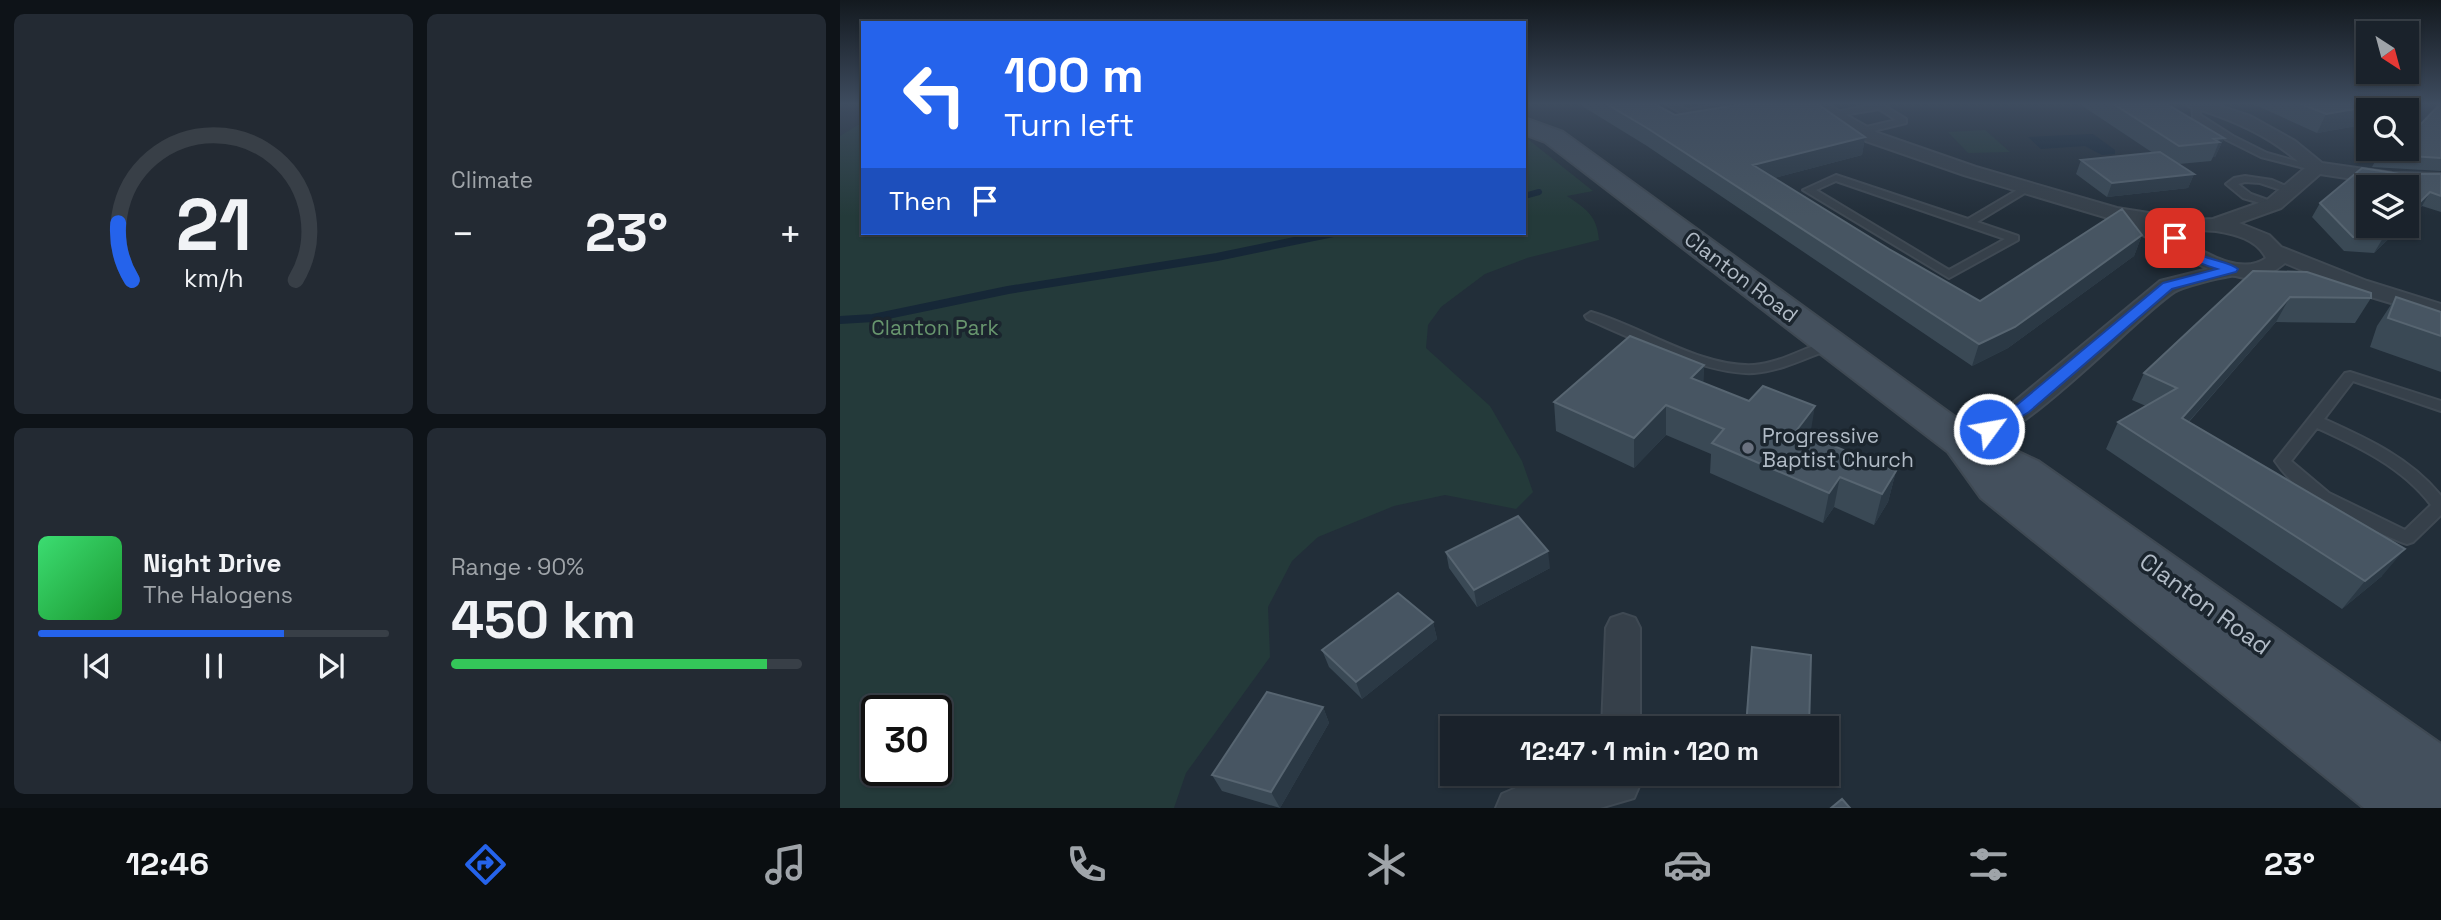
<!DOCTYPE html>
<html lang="en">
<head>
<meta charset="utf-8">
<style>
  :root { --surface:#1a222b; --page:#232a33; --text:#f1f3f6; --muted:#9fa4a9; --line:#383f47; --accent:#2563eb }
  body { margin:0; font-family:"Space Grotesk",sans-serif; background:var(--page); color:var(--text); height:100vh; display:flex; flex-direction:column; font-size:26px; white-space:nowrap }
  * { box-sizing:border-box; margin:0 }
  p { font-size:23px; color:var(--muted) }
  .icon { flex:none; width:38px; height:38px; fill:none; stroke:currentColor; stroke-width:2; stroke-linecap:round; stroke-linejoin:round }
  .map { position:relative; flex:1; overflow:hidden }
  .side { display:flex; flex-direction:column; gap:14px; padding:14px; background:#0e1318; width:840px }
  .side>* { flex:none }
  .guide { position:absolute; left:21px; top:21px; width:665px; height:214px; border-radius:0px; box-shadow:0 2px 5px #0004,0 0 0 2px var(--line); background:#2563eb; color:#fff; overflow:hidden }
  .needle { width:46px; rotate:144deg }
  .controls { position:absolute; left:1516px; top:21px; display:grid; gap:14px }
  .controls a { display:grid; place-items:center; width:63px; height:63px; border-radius:0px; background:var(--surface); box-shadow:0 2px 5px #0004,0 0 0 2px var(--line); font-size:35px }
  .speed { position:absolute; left:21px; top:695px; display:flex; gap:14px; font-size:35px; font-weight:700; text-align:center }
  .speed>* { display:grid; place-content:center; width:91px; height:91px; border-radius:50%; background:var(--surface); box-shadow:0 2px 5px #0004,0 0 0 2px var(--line); line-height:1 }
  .speed .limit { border:4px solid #111; border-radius:10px; background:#fff; color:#111 }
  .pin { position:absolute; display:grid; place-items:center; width:60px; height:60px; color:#fff; margin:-30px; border-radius:14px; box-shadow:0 4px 10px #0006 }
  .me { position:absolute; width:77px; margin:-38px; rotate:58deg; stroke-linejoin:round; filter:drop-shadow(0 0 5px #0008) }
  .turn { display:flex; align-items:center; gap:24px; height:147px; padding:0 28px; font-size:32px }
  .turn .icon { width:91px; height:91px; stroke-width:2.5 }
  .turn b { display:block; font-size:49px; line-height:60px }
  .then { display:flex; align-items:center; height:66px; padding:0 28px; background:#0003; gap:14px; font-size:26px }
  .big { font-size:52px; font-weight:700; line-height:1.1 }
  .side .tile { flex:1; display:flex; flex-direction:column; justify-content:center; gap:10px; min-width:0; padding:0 24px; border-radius:10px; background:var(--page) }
  .side .dial { align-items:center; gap:0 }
  .dial svg { height:182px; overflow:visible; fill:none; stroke:var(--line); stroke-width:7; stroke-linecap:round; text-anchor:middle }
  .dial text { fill:var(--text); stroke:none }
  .song { display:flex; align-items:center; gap:21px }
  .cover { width:84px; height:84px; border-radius:10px; background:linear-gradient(135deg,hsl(140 70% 55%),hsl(130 70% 35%)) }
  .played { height:7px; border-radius:4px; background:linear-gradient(90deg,var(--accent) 70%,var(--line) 70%) }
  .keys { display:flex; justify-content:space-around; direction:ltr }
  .heat { display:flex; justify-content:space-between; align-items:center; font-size:38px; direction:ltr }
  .charge { height:10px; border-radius:5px; background:linear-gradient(90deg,#34c759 90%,var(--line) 0) }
  .side .tiles { flex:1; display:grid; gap:14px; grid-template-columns:repeat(2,1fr) }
  .trip { position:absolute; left:600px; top:716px; width:399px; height:70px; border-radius:0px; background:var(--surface); box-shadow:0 2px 5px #0004,0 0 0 2px var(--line); font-weight:700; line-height:70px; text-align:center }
  .tabs { display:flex; height:112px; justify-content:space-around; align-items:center; background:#0a0e11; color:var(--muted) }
  .tabs .icon { width:49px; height:49px }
  .tabs .selected { color:var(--accent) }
  .tabs b { font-size:32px; color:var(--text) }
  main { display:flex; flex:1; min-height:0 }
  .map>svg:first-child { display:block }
  .green { fill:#243a3a; fill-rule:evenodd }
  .water { fill:#162737 }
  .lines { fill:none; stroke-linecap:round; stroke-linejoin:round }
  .stream-far1 { stroke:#162737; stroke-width:6 }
  .stream { stroke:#162737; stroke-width:8 }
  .service-casing { stroke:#3f4953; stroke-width:4 }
  .minor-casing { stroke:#3f4953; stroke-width:4 }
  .secondary-casing { stroke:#3f4953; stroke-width:4 }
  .service { fill:#36404a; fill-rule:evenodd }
  .minor { fill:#36404a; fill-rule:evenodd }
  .secondary { fill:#44505d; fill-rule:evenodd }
  .wall { fill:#3a4955 }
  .shaded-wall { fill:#2b3945 }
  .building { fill:#475562; stroke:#576571; stroke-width:2 }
  .route { fill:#2563eb; stroke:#184099; stroke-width:2 }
  .worship-dot { fill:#6b7280; stroke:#1b252e; stroke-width:2.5 }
  .labels { text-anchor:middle; stroke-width:7; stroke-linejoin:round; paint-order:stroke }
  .street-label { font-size:21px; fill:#b1bbc6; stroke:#1b252e }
  .park-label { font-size:21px; fill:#68966e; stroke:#1b252e }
  .poi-label { font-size:21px; fill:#b1bbc6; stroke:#1b252e; text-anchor:start }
  .near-street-label { font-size:24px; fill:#b1bbc6; stroke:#1b252e }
</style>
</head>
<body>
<main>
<section class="side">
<div class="tiles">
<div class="tile dial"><svg viewBox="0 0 100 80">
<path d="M14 69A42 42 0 1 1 86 69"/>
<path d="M14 69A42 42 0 0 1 8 44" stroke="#2563eb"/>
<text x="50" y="56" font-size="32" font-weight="700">21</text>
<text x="50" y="72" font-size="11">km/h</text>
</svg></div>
<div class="tile"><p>Climate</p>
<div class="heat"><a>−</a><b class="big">23°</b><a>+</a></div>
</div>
<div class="tile">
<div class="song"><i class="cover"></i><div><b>Night Drive</b><p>The Halogens</p></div></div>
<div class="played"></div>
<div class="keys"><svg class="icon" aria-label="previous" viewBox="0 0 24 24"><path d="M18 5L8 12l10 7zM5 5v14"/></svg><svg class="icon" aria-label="pause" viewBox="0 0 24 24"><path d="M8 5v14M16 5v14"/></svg><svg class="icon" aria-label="next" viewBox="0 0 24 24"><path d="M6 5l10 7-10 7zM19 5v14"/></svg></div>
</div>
<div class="tile"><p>Range · 90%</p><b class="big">450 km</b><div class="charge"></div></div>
</div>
</section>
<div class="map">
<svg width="1601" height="808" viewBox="0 0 1601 808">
  <rect width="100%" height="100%" fill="#222e39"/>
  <path class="green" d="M23,122V233H684V136L753,191L727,196C746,209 757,215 759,240L687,258L645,274L601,307L588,325L586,348L650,406L682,461L693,492L676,509L605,495L554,506L478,537L452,561L428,607L430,657L346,773L334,808H0V136ZM96,710V770H37V710Z
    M1145,130L1170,152L1128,153L1108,132Z"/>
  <path class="water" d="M1253,134L1275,150V154L1262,155L1245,146L1201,149L1188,137Z"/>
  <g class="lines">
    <path class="stream-far1" d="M684,196L699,192"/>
    <path class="stream" d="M0,320L33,318L168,290L377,257L493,233"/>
    <defs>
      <path id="service" d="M825,103H834L847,110L887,103L889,105L846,116Z
        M1040,103L1066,119V123L1021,134L1017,131L1018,129L1056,120L1039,109L991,117L987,114Z
        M1352,103H1360V115L1393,136L1427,153L1481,168L1476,171L1421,157L1387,140L1353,118Z
        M996,175L1128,219L1184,186L1193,188L1137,222L1178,236V240L1109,278L963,190ZM996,181L1165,239L1109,270L976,190Z
        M1405,176L1432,180L1455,190L1450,193L1420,183L1405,182L1398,184L1411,194L1439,204L1434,207L1430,206L1403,198L1386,184L1394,178Z
        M751,312C801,326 861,368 914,365C941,363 965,347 991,340L997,344L996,347C970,356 942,371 914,373C869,376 789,337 747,319L745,316Z
        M1510,372L1601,401V411L1513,381L1484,419C1526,438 1571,458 1601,496V515L1573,542L1567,544L1561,542C1518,523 1463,503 1435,461L1505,373ZM1477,428C1519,447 1562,467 1591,505L1565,530L1489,493L1451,461Z"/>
      <path id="minor" d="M966,103H985L1038,133L1136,167L1277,208L1353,220L1373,219L1427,200L1465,168C1432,136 1392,119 1348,106L1346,103H1370L1410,116L1455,141L1482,163L1552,173L1601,174V186L1552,185L1480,174L1441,208L1399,223L1429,235L1441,247L1527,281L1601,304V318L1511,291L1445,263C1433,273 1421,279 1406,278C1401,278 1396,275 1390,276C1378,278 1344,286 1334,292C1289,322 1164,463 1112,449L1108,442L1112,435L1149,419L1174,402L1320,281L1368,269L1291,229L1288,225L1290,222L1268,218L1124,175L1026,141ZM1315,226L1329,228L1326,232ZM1376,231C1394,234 1417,239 1426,258C1403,275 1369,255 1347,243L1346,235L1360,230Z
        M783,614L795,618L800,628V728H762L766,628L771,618Z
        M741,774H795L800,784L794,798L760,808H656L662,794L676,788Z"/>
      <path id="secondary" d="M684,118L723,132L1136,432L1198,461L1601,744V808H1524L1141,498L1108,452L705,142L684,134Z"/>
    </defs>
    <use href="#service" class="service-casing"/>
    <use href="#minor" class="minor-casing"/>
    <use href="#secondary" class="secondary-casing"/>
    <use href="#service" class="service"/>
    <use href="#minor" class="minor"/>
    <use href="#secondary" class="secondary"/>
  </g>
  <path class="wall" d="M742,103H813L835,115L1025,137L1022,155L934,178L1049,249L1140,301L1302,235L1294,256L1168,348L1132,366L807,146L742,106Z
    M1238,103H1325L1384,138L1375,157H1373L1371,161L1339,164L1354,174L1348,188L1267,197L1236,174L1241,160L1313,153Z
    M1411,103H1531L1538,105L1535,110H1528V124L1477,133Z
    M1601,103V171L1532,167L1539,154L1577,128Z
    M1560,174H1601V212L1582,206L1566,221V187L1528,226H1562L1534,253L1504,251L1472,217L1480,203Z
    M1413,271L1531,298L1515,323L1436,322L1349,422L1542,576L1502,609L1266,449L1278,422L1306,406L1292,400L1304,373Z
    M1556,297L1601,312V372L1530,347L1537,326Z
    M864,365L863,383L970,437L1056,471L1048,502L1034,525L994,507L983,523L870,473L871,454L826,435L794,468L716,431L714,402Z
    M606,552L710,568L637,607L609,568Z
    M593,622L597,639L522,699L489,667L482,650Z
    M912,647L969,728H905Z
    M483,707L489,723L440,808L382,791L372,775Z"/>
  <path class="shaded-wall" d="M1538,105L1535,110H1528V124L1477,133L1486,114Z
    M1025,137L1022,155L911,184L913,165Z
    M1384,138L1375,157H1373L1379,142L1374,139Z
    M1354,174L1348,188L1267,197L1272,183Z
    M1590,192L1582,206L1566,221V216Z
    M1556,226H1562L1534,253L1543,238Z
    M1302,235L1294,256L1168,348L1132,366L1139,344Z
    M1450,297L1436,322L1328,445L1342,418Z
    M864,365L863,394L851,378Z
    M826,405V435L794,468V438Z
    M975,406L970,436L951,461L956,431Z
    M1056,471L1048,502L1034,525L1042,494Z
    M1000,477L994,507L983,523L989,493Z
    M1565,549L1542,576L1502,609L1525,581Z
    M708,551L710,568L637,607L634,590Z
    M593,622L597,639L522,699L516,682Z
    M483,707L489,723L440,808L431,792Z"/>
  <path class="building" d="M765,103H813L835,115L910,103H976L1025,137L913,165L1049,249L1140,301L1282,209L1302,235L1175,327L1139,344L807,128Z
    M1272,103H1325L1384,138L1374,139L1379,142L1339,146Z
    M1459,103H1531L1538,105L1486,114Z
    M1601,103V158L1539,154L1546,149H1566V132L1573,126L1577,128Z
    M1320,152L1354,174L1272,183L1241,160Z
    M1522,168L1560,174H1601V196L1590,192L1566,216V187H1528V226H1556L1543,238L1513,237L1480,203Z
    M1413,271L1467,272L1531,293V298L1450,297L1342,418L1565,549L1525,581L1278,422L1337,388L1304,373Z
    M1556,297L1601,312V336L1548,318Z
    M790,336L864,365L851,378L909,401L923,386L975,406L956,431L1056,471L1042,494L1000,477L989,493L872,443L884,429L826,405L794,438L714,402Z
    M678,516L708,551L634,590L606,552Z
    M558,593L593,622L516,682L482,650Z
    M912,647L971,655L969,728H916L906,727Z
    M427,692L483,707L431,792L372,775Z
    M1002,799L1010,808H991Z"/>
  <linearGradient id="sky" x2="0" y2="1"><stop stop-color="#13191f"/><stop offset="0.48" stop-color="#3e4c5f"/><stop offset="1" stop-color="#3e4c5f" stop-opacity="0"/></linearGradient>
  <rect width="1601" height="216" fill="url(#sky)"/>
  <path class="route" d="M1335,234C1345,238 1350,250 1361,255C1373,261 1388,261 1398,269L1396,272L1332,289L1189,412L1155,433H1144L1141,429L1144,425L1178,404L1323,283L1377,269C1355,262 1342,257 1328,238Z"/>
  <circle class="worship-dot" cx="908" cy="448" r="7"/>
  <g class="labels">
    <g class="street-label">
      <text transform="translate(901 277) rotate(37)" y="7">Clanton Road</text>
    </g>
    <g class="park-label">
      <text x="95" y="335">Clanton Park</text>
    </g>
    <g class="poi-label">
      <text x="922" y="443">Progressive<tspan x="922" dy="24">Baptist Church</tspan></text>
    </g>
    <g class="near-street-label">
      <text transform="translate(1365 604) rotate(36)" y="8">Clanton Road</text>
    </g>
  </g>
</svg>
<div class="controls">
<a><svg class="needle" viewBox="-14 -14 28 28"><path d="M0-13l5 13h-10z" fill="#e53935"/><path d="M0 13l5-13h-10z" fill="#9fa4a9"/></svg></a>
<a><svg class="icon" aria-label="search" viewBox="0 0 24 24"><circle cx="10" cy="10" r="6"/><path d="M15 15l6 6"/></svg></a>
<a><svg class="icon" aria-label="layers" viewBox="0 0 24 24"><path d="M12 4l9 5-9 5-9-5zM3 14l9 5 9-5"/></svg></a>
</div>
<div class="speed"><div class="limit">30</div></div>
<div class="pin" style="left:1335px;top:238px;background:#d93025"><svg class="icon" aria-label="arrive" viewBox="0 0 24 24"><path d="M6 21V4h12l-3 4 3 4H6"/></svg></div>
<svg class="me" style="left:1149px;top:429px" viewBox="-20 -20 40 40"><circle r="17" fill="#2563eb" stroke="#fff" stroke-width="3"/><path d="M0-11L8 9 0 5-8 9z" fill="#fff"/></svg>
<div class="trip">12:47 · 1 min · 120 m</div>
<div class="guide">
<div class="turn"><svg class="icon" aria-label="left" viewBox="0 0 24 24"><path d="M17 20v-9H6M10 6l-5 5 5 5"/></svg><div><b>100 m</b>Turn left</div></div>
<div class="then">Then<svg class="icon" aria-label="arrive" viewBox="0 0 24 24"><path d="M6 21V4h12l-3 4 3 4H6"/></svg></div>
</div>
</div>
</main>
<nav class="tabs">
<b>12:46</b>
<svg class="icon selected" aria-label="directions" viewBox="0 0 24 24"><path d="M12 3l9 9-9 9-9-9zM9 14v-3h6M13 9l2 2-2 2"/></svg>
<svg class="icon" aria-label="music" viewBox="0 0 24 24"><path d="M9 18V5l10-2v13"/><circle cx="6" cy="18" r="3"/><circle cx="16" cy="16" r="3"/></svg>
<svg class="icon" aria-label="phone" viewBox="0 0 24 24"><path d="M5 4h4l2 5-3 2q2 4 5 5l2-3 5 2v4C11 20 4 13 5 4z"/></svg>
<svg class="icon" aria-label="climate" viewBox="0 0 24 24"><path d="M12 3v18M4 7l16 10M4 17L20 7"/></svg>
<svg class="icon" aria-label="car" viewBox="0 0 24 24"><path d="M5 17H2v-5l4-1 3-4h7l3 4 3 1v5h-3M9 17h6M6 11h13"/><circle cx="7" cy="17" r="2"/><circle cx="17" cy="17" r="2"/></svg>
<svg class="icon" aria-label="filters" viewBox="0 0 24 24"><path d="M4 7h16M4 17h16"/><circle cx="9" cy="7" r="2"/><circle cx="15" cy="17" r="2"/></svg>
<b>23°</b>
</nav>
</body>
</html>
